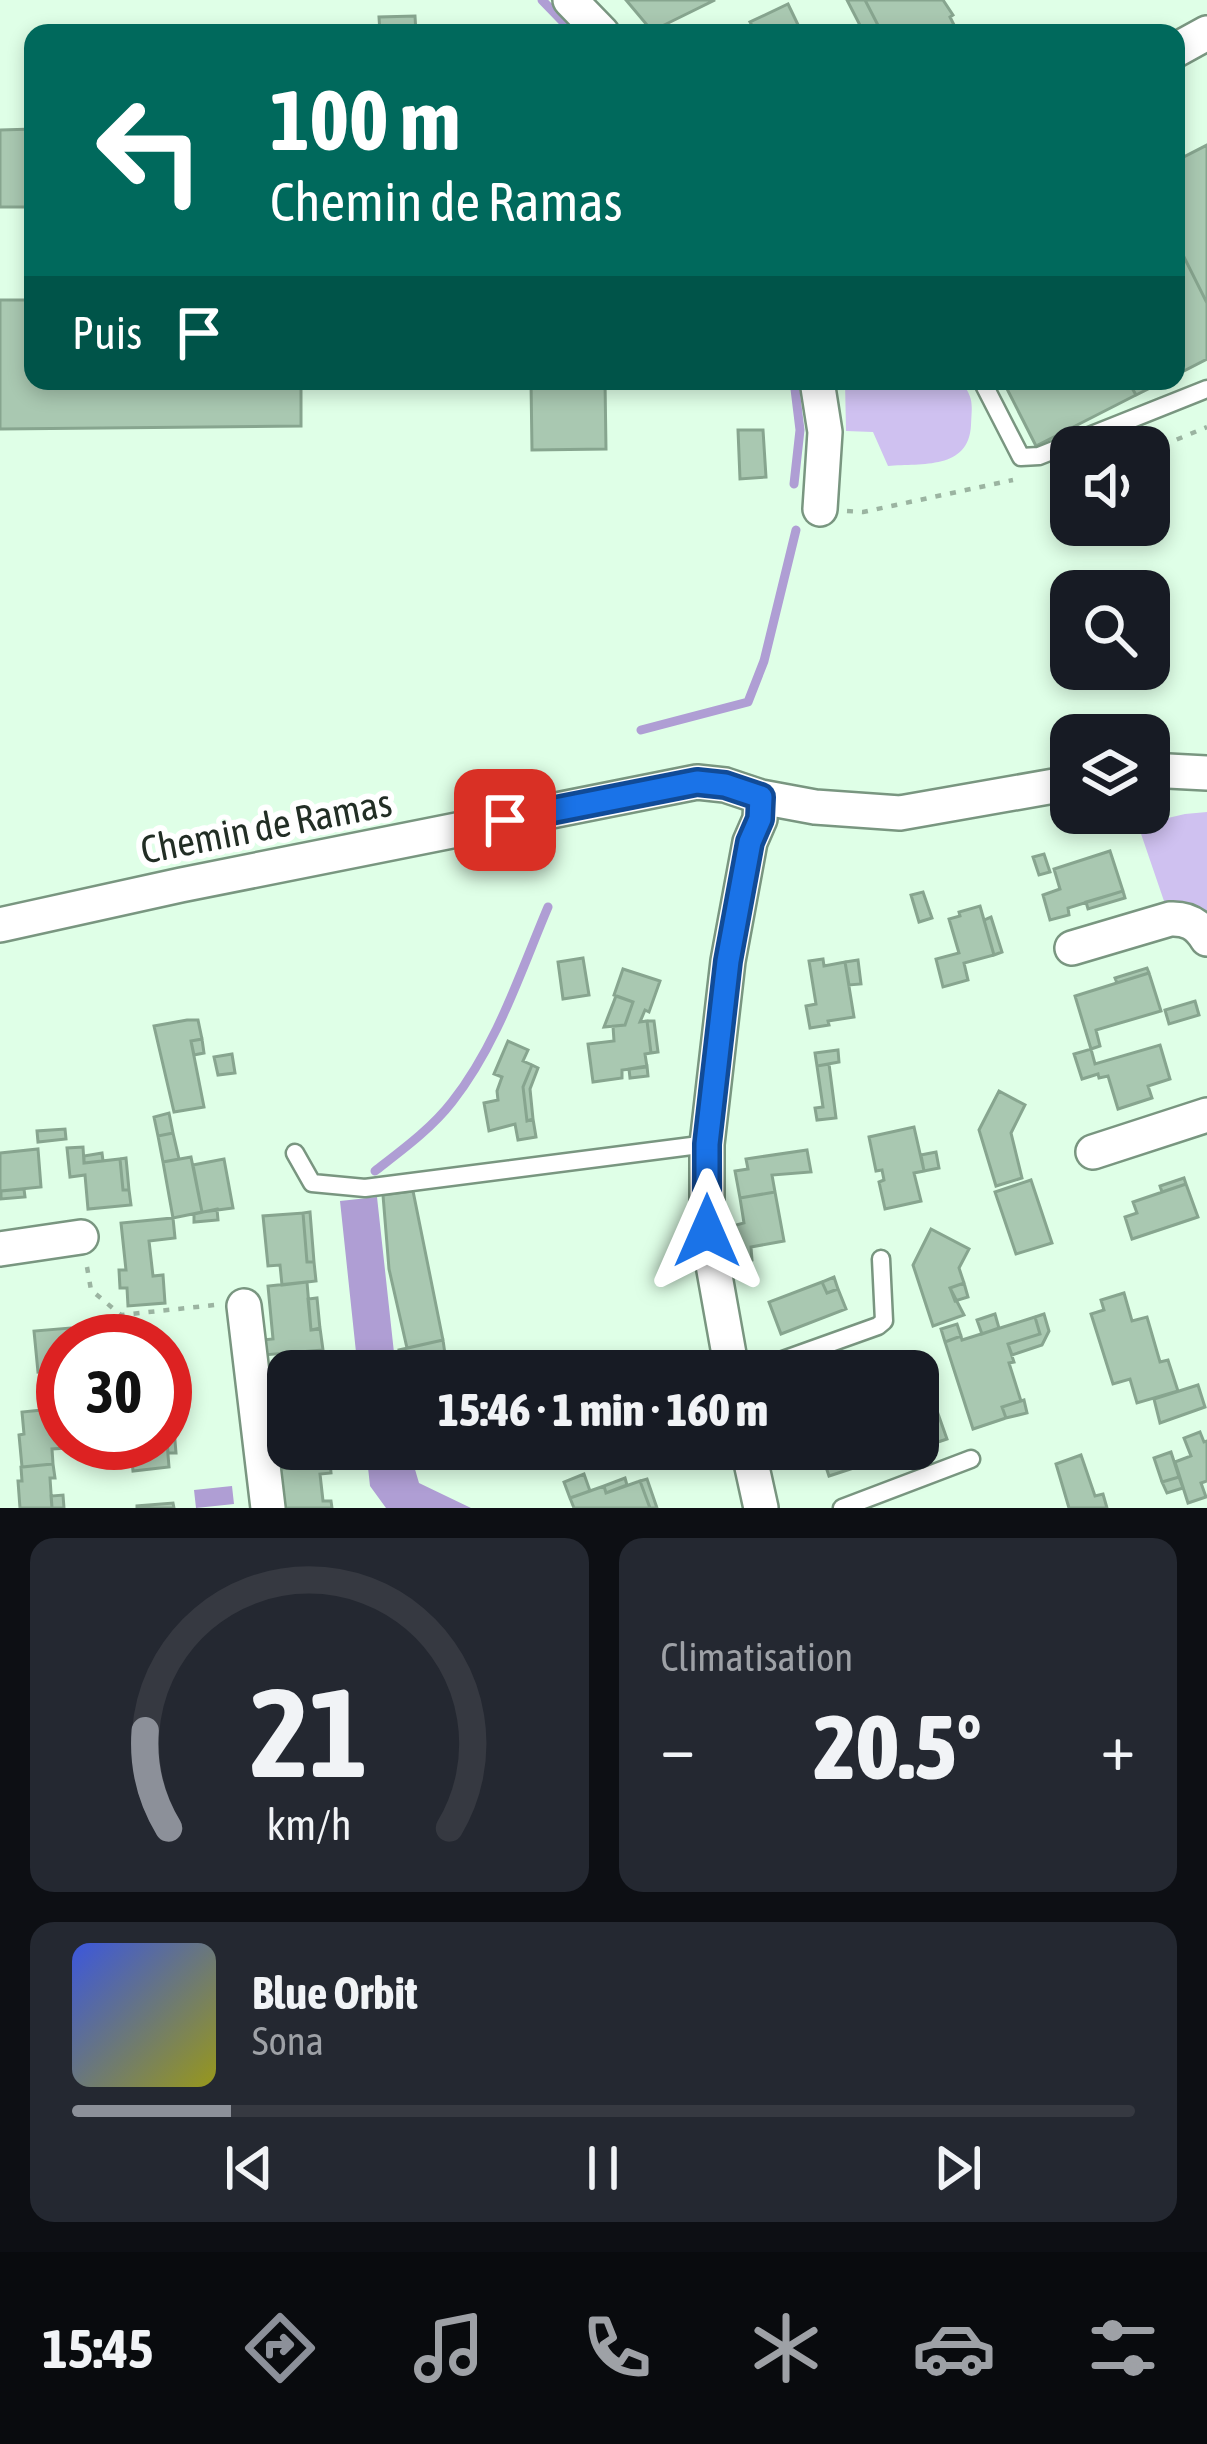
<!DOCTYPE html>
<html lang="fr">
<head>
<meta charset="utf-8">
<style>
  :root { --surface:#171b24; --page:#242831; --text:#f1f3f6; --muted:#9ea1a6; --line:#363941; --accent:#8c9099 }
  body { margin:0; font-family:"Asap Condensed",sans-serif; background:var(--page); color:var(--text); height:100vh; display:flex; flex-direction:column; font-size:45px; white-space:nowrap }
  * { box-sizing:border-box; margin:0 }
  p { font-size:39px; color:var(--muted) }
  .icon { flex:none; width:66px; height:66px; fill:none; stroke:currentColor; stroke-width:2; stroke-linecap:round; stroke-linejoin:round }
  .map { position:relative; height:1508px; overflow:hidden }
  .details { display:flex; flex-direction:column; gap:30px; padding:30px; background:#0d0f14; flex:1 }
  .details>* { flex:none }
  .hud { position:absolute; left:24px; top:24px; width:1161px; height:366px; border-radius:24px; box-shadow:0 6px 18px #0003; background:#00695c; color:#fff; overflow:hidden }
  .fabs { position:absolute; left:1050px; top:426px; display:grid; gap:24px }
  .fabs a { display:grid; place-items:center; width:120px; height:120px; border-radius:24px; background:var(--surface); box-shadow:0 6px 18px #0003; font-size:60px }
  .speed { position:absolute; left:36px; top:1314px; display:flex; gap:24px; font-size:60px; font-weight:700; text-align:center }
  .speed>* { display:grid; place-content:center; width:156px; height:156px; border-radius:50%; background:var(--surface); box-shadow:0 6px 18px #0003; line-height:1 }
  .speed .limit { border:18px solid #d22; background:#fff; color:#111 }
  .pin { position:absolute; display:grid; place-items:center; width:102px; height:102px; color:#fff; margin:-51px; border-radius:24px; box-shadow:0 6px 18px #0006 }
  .me { position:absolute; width:132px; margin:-66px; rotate:0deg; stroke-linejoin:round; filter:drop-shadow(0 0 9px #0008) }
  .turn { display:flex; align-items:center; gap:42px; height:252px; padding:0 48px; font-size:54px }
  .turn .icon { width:156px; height:156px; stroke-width:2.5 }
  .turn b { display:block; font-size:84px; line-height:102px }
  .then { display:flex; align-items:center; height:114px; padding:0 48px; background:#0003; gap:24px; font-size:45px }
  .big { font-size:90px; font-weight:800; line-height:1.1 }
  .details .tile { flex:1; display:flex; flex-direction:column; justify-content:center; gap:18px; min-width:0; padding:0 42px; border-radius:24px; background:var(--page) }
  .details .dial { align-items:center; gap:0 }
  .dial svg { height:312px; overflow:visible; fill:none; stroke:var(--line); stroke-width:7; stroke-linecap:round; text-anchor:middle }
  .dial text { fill:var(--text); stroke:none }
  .song { display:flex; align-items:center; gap:36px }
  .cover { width:144px; height:144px; border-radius:18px; background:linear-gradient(135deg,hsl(230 70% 55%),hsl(60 70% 35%)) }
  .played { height:12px; border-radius:6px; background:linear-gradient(90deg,var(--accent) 15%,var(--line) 15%) }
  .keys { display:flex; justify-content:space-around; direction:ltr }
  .heat { display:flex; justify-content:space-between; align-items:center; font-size:66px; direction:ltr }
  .details .tiles { flex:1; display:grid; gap:30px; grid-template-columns:1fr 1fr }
  .tile:last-child { grid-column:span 2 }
  .trip { position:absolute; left:267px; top:1350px; width:672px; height:120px; border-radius:24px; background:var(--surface); box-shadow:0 6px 18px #0003; font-weight:800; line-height:120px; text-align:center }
  .tabs { display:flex; height:192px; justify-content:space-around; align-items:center; background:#090b0e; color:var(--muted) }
  .tabs .icon { width:84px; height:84px }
  .tabs .current { color:var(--accent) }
  .tabs b { font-size:54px; color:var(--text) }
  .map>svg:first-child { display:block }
  .green { fill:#cfc1f0 }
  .water { fill:#af9ed4 }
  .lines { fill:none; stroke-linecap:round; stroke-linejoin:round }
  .stream { stroke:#af9ed4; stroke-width:9 }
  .building { fill:#a9c8b1; stroke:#87a58f; stroke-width:3 }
  .lane-casing { stroke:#799680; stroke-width:21 }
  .street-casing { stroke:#799680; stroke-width:38 }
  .path { stroke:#9bb4a1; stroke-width:4.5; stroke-dasharray:6 9; stroke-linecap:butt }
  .lane { stroke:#fff; stroke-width:16 }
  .street { stroke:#fff; stroke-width:33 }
  .route-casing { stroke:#114b97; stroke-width:30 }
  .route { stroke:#1a73e8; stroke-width:21 }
  .labels { text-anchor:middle; stroke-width:12; stroke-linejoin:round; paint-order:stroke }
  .street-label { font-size:39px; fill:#222e25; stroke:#fff }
</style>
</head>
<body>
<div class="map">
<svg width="1207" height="1508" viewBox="0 0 1207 1508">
  <rect width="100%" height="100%" fill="#dfffe7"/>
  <path class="green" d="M845,381H961C974,399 972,403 971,425C969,470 922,463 888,466L873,432L846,431Z
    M1207,812V911L1191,905L1165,904L1138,825L1185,814Z"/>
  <path class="water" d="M377,1197L396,1371H358L340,1201Z
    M366,1449H409L419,1483L471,1508H386L370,1486Z
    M232,1486L234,1504L196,1508L194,1490Z"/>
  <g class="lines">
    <path class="stream" d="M542,0L574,33
      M794,484L800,430L794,381
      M641,730L748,702L764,661L796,530
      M375,1171C402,1150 431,1129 452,1102C497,1045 520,973 548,907"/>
  </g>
  <path class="building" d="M626,0H715L652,31Z
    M847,0H865L882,33H864Z
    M865,0H943L953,15L950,17L958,33H882Z
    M788,4L802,33H756L750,22Z
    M415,16L416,33H380L379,17Z
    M33,129V207H0V130Z
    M1207,145V303L1176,241V161Z
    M1176,241L1207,303V359L1176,375Z
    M0,300H33V381H301V426L0,429Z
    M531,381H605L606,449L532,450Z
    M1003,381H1128L1136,395L1036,446Z
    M1128,381H1164L1136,395Z
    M738,430H763L766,477L740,479Z
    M1110,851L1123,891L1068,908L1069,915L1050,920L1043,895L1060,889L1054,869Z
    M1044,854L1050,872L1039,875L1033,857Z
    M1123,891L1125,898L1088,909L1086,902Z
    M923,892L932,918L919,922L911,895Z
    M980,906L994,955L964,963L968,980L943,987L936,959L959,953L949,919L960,916L959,912Z
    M991,917L1002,952L994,955L984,920Z
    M583,958L589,995L563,999L558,962Z
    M823,959L824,966L845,962L854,1017L828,1021L829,1025L810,1028L806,1006L816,1004L809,961Z
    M858,960L861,984L849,985L845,962Z
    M1147,968L1149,973L1117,983L1115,978Z
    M623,969L660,981L649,1012L645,1010L640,1022L647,1021L651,1053L645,1054L647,1067L622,1070V1078L593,1082L588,1044L614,1041L613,1026L625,1025L633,1002L614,995Z
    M1149,973L1161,1011L1096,1030L1100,1046L1091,1049L1075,996Z
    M616,996L633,1002L625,1025L604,1027Z
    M1195,1001L1199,1015L1169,1024L1165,1010Z
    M187,1020H198L202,1039L191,1041L204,1107L174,1112L154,1026Z
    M647,1021H654L658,1052L651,1053Z
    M202,1039L204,1053L194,1055L191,1041Z
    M508,1041L528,1050L523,1061L532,1065L523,1087L527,1121L533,1119L536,1137L518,1140L515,1124L489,1131L484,1103L498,1100L497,1091L502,1077L494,1074Z
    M1160,1045L1170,1079L1148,1086L1152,1098L1118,1109L1108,1076L1099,1078L1098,1074L1082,1079L1074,1054L1091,1049L1095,1064Z
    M838,1050L839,1062L817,1066L815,1053Z
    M232,1054L235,1073L218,1075L214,1057Z
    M829,1064L836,1118L817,1120L815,1108L823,1107L817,1066Z
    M532,1065L538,1068L530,1089L533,1119L527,1121L523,1087Z
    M647,1066L648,1076L630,1078L629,1069Z
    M999,1091L1025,1105L1011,1133L1022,1178L996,1186L979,1130Z
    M169,1113L173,1133L158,1136L154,1117Z
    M914,1127L924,1171L914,1173L921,1201L885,1209L879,1182L884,1180L882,1170L876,1171L869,1137Z
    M65,1129L66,1139L38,1142L37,1131Z
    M173,1133L179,1159L163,1162L158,1136Z
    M83,1147L84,1163L120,1159L123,1190H129L131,1205L88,1209L85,1175L70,1177L67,1148Z
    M38,1149L41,1187L1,1191L0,1200V1153Z
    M807,1150L811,1172L772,1175L775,1192L740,1198L735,1171L748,1169L746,1159Z
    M936,1152L939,1168L924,1171L921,1155Z
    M102,1153L103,1161L84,1163V1156Z
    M191,1157L202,1212L173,1218L163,1162Z
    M126,1158L129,1190H123L120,1159Z
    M224,1159L233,1208L202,1212L193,1165Z
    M1184,1178L1186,1184L1162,1192L1160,1186Z
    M1031,1180L1052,1243L1016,1254L995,1192Z
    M1186,1184L1198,1217L1132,1239L1125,1217L1137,1213L1133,1202Z
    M24,1189L25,1197L1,1199V1191Z
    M413,1191L443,1340L407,1348L389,1269L383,1195Z
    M775,1192L784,1241L751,1247L752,1260L738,1263L732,1226L744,1223L740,1198Z
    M217,1209L218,1220L194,1222V1214Z
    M310,1212L314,1262H307L303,1213Z
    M303,1213L307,1262H314L316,1281L282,1285L280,1265L268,1266L263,1216Z
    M173,1218L175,1238L149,1241L153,1276L163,1275L165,1303L128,1306L127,1288H120L119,1270H126L121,1223Z
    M931,1229L969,1249L959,1268L964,1283L950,1288L964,1315L933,1326L913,1265Z
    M834,1277L838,1289L827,1293L822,1282Z
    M307,1282L311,1330L320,1328L323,1350L264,1355L262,1340L273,1339L268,1286Z
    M822,1282L827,1293L838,1289L846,1309L781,1334L769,1302Z
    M964,1283L968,1297L955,1301L950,1288Z
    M1124,1293L1132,1321L1147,1317L1160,1362L1168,1360L1178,1391L1137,1403L1130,1379L1113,1384L1091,1314L1104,1310L1101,1300Z
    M317,1298L320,1329L311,1330L308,1299Z
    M995,1314L999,1328L982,1334L977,1320Z
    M1044,1314L1049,1331L1042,1345L1012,1355L1008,1344L1040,1334L1035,1317Z
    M1035,1317L1040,1334L1008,1344L1014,1362L1009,1363L1021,1401L1002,1407L1006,1418L973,1429L945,1342L961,1336L962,1340Z
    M957,1324L961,1336L945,1342L941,1329Z
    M70,1328L71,1341H63V1369L38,1372L34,1331Z
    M158,1335L159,1341H120V1339Z
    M167,1339L172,1383L165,1384V1341L158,1340Z
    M443,1340L445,1354L401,1363L399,1350Z
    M445,1354L448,1369L402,1371L401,1363Z
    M175,1383L176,1400L165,1401V1384Z
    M288,1384V1434H281L277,1385Z
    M1198,1385L1205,1407L1160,1423L1154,1399Z
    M172,1400L173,1417H165L169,1467L133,1471L130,1443H165V1401Z
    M1024,1400L1027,1413L1006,1418L1002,1407Z
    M62,1408L63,1443H66V1448L52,1449L53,1464L22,1467L19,1435L24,1434L22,1412Z
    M936,1408L947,1439L929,1445L919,1414Z
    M165,1417H173L176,1453H168Z
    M1200,1432L1204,1442L1207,1441V1481L1201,1483L1206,1497L1188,1503L1175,1462L1191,1456L1184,1438Z
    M288,1439V1449L311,1450L274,1454L273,1440Z
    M329,1449L331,1473L320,1474L323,1501H331L332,1508H285L280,1469L292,1468L291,1452Z
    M820,1449H871L875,1461L829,1476Z
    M1171,1452L1179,1477L1162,1482L1154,1458Z
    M1081,1455L1095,1496L1103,1494L1107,1508H1069L1056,1464Z
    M53,1464L55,1478H50L52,1508H20L18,1481H22L21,1467Z
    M584,1474L590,1491L570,1498L564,1482Z
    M1179,1477L1183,1488L1167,1493L1162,1482Z
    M625,1478L627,1485L606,1493L604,1486Z
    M647,1479L657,1508H650L640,1481Z
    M640,1481L650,1508H574L570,1498L604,1486L606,1493Z
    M63,1495L64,1508H52L51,1496Z
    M173,1503L174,1508H137V1506Z"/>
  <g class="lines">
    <defs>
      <path id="lane" d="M982,381L1021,457L1039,456L1207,389
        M295,1153L312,1183L365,1188L707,1144
        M752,1371L878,1326L884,1321L881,1259
        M842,1508L971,1459"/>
      <path id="street" d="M570,0L602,33
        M1176,50L1207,33
        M817,381L825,432L820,509
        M1149,770L1207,773
        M0,925L181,885L697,782L725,785L761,797L815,807L900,813L1071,783
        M1072,948L1170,919C1187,918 1198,924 1207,939
        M1093,1152L1207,1115
        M0,1249L81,1237
        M244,1306L268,1508
        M732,1371L707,1231V1144L728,961L750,842L760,819L761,797
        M748,1449L761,1508"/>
    </defs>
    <use href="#lane" class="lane-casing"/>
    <use href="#street" class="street-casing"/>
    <path class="path" d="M1149,451L1207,427
      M847,511L863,512L1013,480
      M87,1267L91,1290L121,1315L215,1305"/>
    <use href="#lane" class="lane"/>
    <use href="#street" class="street"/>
  </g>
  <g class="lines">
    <defs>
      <path id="route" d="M505,820L697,782L725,785L761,797L760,819L750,842L728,961L707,1144V1231"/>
    </defs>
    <use href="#route" class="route-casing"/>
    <use href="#route" class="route"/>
  </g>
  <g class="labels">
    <g class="street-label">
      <text transform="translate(266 826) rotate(-11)" y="14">Chemin de Ramas</text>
    </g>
  </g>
</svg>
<div class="fabs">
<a><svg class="icon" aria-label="sound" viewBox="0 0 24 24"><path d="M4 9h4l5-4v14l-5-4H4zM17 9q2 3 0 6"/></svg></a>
<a><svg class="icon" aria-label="search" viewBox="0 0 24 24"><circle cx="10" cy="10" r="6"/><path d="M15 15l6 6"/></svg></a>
<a><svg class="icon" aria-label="layers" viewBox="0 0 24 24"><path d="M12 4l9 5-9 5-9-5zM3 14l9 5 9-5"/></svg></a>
</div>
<div class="speed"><div class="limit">30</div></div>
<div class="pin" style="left:505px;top:820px;background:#d93025"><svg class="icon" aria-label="arrive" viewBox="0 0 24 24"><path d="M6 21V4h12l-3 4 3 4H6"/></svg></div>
<svg class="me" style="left:707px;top:1231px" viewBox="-20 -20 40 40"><path d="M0-17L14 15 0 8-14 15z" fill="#1a73e8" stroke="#fff" stroke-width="4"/></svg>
<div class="trip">15:46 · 1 min · 160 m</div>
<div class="hud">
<div class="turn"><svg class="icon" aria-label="left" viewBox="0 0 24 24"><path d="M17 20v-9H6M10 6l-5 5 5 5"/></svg><div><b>100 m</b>Chemin de Ramas</div></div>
<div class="then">Puis<svg class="icon" aria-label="arrive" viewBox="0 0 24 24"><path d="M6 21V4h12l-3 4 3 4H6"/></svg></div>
</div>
</div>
<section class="details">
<div class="tiles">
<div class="tile dial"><svg viewBox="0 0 100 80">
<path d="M14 69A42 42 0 1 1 86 69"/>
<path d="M14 69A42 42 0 0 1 8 44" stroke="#8c9099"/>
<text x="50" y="56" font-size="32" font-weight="700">21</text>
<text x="50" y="72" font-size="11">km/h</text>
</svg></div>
<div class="tile"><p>Climatisation</p>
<div class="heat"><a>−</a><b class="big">20.5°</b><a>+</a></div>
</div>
<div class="tile">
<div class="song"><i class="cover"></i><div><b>Blue Orbit</b><p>Sona</p></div></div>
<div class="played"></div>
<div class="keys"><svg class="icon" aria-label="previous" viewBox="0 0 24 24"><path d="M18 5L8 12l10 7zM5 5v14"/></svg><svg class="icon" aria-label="pause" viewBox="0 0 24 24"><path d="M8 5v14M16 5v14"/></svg><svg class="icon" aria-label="next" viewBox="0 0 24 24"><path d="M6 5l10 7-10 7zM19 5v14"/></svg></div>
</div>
</div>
</section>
<nav class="tabs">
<b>15:45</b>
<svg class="icon current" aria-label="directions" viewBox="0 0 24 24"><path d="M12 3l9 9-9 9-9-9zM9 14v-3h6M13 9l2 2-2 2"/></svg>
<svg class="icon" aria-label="music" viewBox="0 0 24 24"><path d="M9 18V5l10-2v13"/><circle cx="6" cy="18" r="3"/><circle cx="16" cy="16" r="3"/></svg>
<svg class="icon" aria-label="phone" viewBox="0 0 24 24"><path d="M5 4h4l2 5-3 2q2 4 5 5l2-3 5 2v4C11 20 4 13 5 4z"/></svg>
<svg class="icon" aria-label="climate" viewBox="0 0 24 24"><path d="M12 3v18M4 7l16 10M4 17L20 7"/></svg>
<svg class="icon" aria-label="car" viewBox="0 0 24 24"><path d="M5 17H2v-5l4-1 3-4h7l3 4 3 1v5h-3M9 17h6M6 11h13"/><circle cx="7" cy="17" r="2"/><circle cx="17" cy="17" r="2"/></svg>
<svg class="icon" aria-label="filters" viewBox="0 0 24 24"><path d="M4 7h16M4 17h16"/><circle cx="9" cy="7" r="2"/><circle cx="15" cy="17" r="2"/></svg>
</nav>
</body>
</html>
